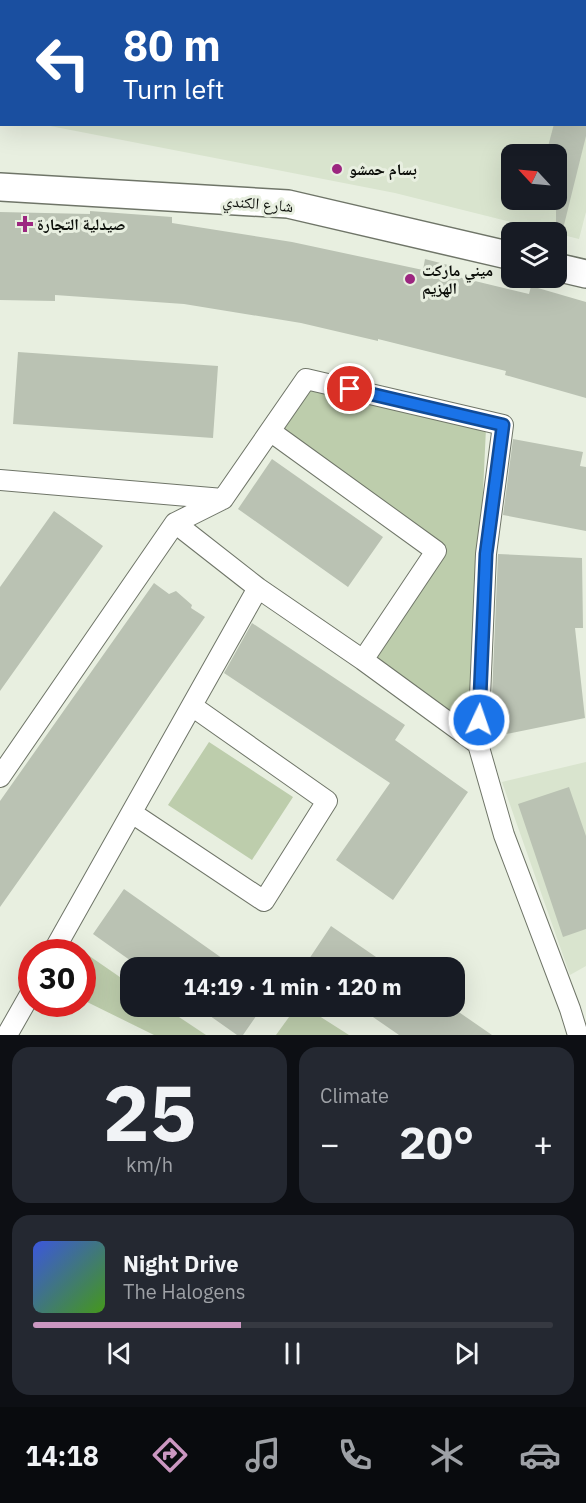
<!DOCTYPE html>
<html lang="en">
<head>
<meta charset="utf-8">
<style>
  :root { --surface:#171b24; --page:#242831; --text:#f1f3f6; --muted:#9ea1a6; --line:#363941; --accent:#cb97c1 }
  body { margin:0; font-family:"IBM Plex Sans","Noto Naskh Arabic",sans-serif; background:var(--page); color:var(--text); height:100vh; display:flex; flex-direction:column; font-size:22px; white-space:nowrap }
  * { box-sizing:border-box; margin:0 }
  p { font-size:20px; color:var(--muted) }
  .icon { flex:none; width:33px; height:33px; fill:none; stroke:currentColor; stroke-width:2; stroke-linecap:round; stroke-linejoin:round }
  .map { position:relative; height:1035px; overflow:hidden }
  .details { display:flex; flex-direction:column; gap:12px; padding:12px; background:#0d0f14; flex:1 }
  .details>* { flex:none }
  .guide { position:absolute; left:0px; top:0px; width:586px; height:126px; box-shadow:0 6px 24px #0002; background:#1a4fa0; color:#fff; overflow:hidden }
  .needle { width:39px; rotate:296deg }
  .controls { position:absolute; left:501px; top:144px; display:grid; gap:12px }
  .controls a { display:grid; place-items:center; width:66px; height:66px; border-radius:12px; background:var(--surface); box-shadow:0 6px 24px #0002; font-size:30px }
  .speed { position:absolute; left:18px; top:939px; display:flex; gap:12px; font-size:30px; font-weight:700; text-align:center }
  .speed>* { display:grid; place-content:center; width:78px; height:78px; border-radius:50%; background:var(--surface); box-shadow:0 6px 24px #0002; line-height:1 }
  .speed .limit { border:9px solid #d22; background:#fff; color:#111 }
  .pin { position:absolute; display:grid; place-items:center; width:51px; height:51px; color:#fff; margin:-26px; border:3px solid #fff; border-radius:50%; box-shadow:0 2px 6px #0007 }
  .me { position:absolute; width:66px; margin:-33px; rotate:3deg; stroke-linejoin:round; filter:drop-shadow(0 0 4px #0008) }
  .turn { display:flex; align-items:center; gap:21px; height:126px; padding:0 24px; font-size:27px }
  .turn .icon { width:78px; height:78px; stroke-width:2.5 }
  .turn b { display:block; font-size:42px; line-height:51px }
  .big { font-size:45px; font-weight:700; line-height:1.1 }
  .details .widget { flex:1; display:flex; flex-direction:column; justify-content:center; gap:9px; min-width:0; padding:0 21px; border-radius:18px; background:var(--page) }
  .details .dial { align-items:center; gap:0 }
  .dial b { font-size:78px; line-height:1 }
  .song { display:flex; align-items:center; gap:18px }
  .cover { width:72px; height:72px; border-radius:9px; background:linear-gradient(135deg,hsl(230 70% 55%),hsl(100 70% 35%)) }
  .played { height:6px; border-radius:3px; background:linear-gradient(90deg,var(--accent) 40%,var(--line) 40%) }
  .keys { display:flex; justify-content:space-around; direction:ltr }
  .heat { display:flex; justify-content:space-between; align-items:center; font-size:33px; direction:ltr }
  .details .tiles { flex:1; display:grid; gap:12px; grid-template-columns:1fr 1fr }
  .widget:last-child { grid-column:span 2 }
  .trip { position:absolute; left:120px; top:957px; width:345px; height:60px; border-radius:18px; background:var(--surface); box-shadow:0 6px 24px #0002; font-weight:700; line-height:60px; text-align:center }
  .menu { display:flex; height:96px; justify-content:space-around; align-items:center; background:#090b0e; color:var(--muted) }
  .menu .icon { width:42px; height:42px }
  .menu .on { color:var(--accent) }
  .menu b { font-size:27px; color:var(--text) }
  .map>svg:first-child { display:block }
  .built { fill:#d9e4ce; fill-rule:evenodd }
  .green { fill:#bdcdac }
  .building { fill:#bac2b3 }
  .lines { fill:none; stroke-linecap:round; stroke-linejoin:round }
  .street-casing { stroke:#6f7568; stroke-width:22 }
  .secondary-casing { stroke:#6f7568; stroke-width:30 }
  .street { stroke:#fff; stroke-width:20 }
  .secondary { stroke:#fff; stroke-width:27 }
  .route-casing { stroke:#114b97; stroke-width:15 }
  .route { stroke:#1a73e8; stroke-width:10 }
  .poi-dot { fill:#9c2680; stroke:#e8efe0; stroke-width:2 }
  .labels { text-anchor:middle; stroke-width:6; stroke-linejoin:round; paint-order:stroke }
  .poi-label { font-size:16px; font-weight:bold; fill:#0c0f0a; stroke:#e8efe0; text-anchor:start }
  .street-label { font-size:16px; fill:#0c0f0a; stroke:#e8efe0 }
</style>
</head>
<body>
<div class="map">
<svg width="586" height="1035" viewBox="0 0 586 1035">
  <rect width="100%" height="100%" fill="#e8efe0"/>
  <path class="built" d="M26,0H586V212L579,239L395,193L45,125L585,124V2H26ZM512,154H556V200H512Z
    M586,762V966L570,975L502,782Z"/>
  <path class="green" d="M309,387L486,428L472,730L375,657L444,548L280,429Z
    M209,742L293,797L252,860L168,805Z
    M72,944L130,984V1006L164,1007L206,1035H154L83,1000L82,952H66Z
    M297,1006L305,1007L349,1035H276Z"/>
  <path class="building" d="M554,124H586V136L564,225L556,224V154H546Z
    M90,211L172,217V223L292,242L423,270L425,259L448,265L446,274L529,294L531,286L586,302V398L505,375L506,371L378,339V341L301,323L184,304L55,295V301L0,300V212L90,214Z
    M18,352L218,366L213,438L13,424Z
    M513,439L583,452L580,466L586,467V531L503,515Z
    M272,459L383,537L348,587L238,509Z
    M54,511L103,546L0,691V587Z
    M498,554L582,558L583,628H575L585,718L497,736L492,695Z
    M154,583L169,594L176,591L192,605L191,608L205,617L0,907V801Z
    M252,623L405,725L395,740L468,792L393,900L336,860L390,783L224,673Z
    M569,787L586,836V929L563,937L518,804Z
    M124,889L236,968H141L93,934Z
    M331,926L392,968H303Z
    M196,1006H263L243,1035H237Z
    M357,1006H450L492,1035H399Z"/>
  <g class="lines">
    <defs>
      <path id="street" d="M12,2L13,0
        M0,64L2,56
        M270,431L436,551L363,660
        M0,480L223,499
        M175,523L258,588L363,660L478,744
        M0,777L175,523L223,499L306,379L503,425L486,554L478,744L504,835L570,1009L578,1035
        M132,813L264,901L327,801L192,706
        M53,952L258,588
        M7,1035L32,991"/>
      <path id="secondary" d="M0,187L288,204L512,256
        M556,267L586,274"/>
    </defs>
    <use href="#street" class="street-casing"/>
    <use href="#secondary" class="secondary-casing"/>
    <use href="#street" class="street"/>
    <use href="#secondary" class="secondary"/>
  </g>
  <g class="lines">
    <defs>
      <path id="route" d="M350,389L503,425L486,554L479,720"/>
    </defs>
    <use href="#route" class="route-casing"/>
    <use href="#route" class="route"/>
  </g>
  <g class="poi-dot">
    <circle cx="337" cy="169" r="6"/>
    <path d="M22 215h6v6h6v6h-6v6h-6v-6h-6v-6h6z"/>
    <circle cx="410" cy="279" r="6"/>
  </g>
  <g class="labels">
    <g class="poi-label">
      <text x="349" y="175">بسام حمشو</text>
      <text x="37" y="230">صيدلية التجارة</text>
      <text x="422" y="276">ميني ماركت<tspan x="422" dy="18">الهزيم</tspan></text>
    </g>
    <g class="street-label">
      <text transform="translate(258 203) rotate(5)" y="6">شارع الكندي</text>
    </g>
  </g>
</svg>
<div class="controls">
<a><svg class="needle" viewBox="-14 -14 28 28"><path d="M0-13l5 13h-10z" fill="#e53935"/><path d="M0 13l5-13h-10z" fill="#9ea1a6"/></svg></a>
<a><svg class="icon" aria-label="layers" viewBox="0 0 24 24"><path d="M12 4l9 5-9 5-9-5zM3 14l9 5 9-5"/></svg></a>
</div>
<div class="speed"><div class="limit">30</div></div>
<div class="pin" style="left:350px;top:389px;background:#d93025"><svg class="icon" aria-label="arrive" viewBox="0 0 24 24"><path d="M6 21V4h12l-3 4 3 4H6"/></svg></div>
<svg class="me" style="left:479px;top:720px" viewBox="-20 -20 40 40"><circle r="17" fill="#1a73e8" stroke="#fff" stroke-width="3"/><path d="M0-11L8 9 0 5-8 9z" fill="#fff"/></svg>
<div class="trip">14:19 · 1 min · 120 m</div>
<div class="guide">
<div class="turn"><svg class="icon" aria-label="left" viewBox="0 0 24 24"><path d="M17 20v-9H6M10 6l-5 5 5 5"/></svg><div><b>80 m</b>Turn left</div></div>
</div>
</div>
<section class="details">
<div class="tiles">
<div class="widget dial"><b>25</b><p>km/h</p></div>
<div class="widget"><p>Climate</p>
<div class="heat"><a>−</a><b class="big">20°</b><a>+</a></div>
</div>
<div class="widget">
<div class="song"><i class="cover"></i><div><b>Night Drive</b><p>The Halogens</p></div></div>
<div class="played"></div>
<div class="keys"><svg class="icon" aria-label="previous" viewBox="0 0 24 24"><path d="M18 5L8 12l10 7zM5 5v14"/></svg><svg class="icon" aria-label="pause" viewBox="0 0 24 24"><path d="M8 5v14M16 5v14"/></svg><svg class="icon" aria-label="next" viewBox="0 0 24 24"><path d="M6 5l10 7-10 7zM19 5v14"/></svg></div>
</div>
</div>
</section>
<nav class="menu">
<b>14:18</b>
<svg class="icon on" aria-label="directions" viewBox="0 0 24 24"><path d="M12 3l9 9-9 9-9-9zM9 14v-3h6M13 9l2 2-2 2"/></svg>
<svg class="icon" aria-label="music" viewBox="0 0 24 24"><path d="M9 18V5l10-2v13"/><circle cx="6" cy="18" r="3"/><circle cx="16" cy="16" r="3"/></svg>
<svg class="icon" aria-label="phone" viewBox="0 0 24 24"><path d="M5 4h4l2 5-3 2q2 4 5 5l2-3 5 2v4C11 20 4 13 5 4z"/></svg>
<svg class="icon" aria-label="climate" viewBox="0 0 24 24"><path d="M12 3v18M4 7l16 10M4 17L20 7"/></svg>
<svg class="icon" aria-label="car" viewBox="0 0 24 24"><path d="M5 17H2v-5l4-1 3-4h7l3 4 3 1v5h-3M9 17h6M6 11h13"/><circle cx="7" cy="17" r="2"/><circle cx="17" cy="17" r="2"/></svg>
</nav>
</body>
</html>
